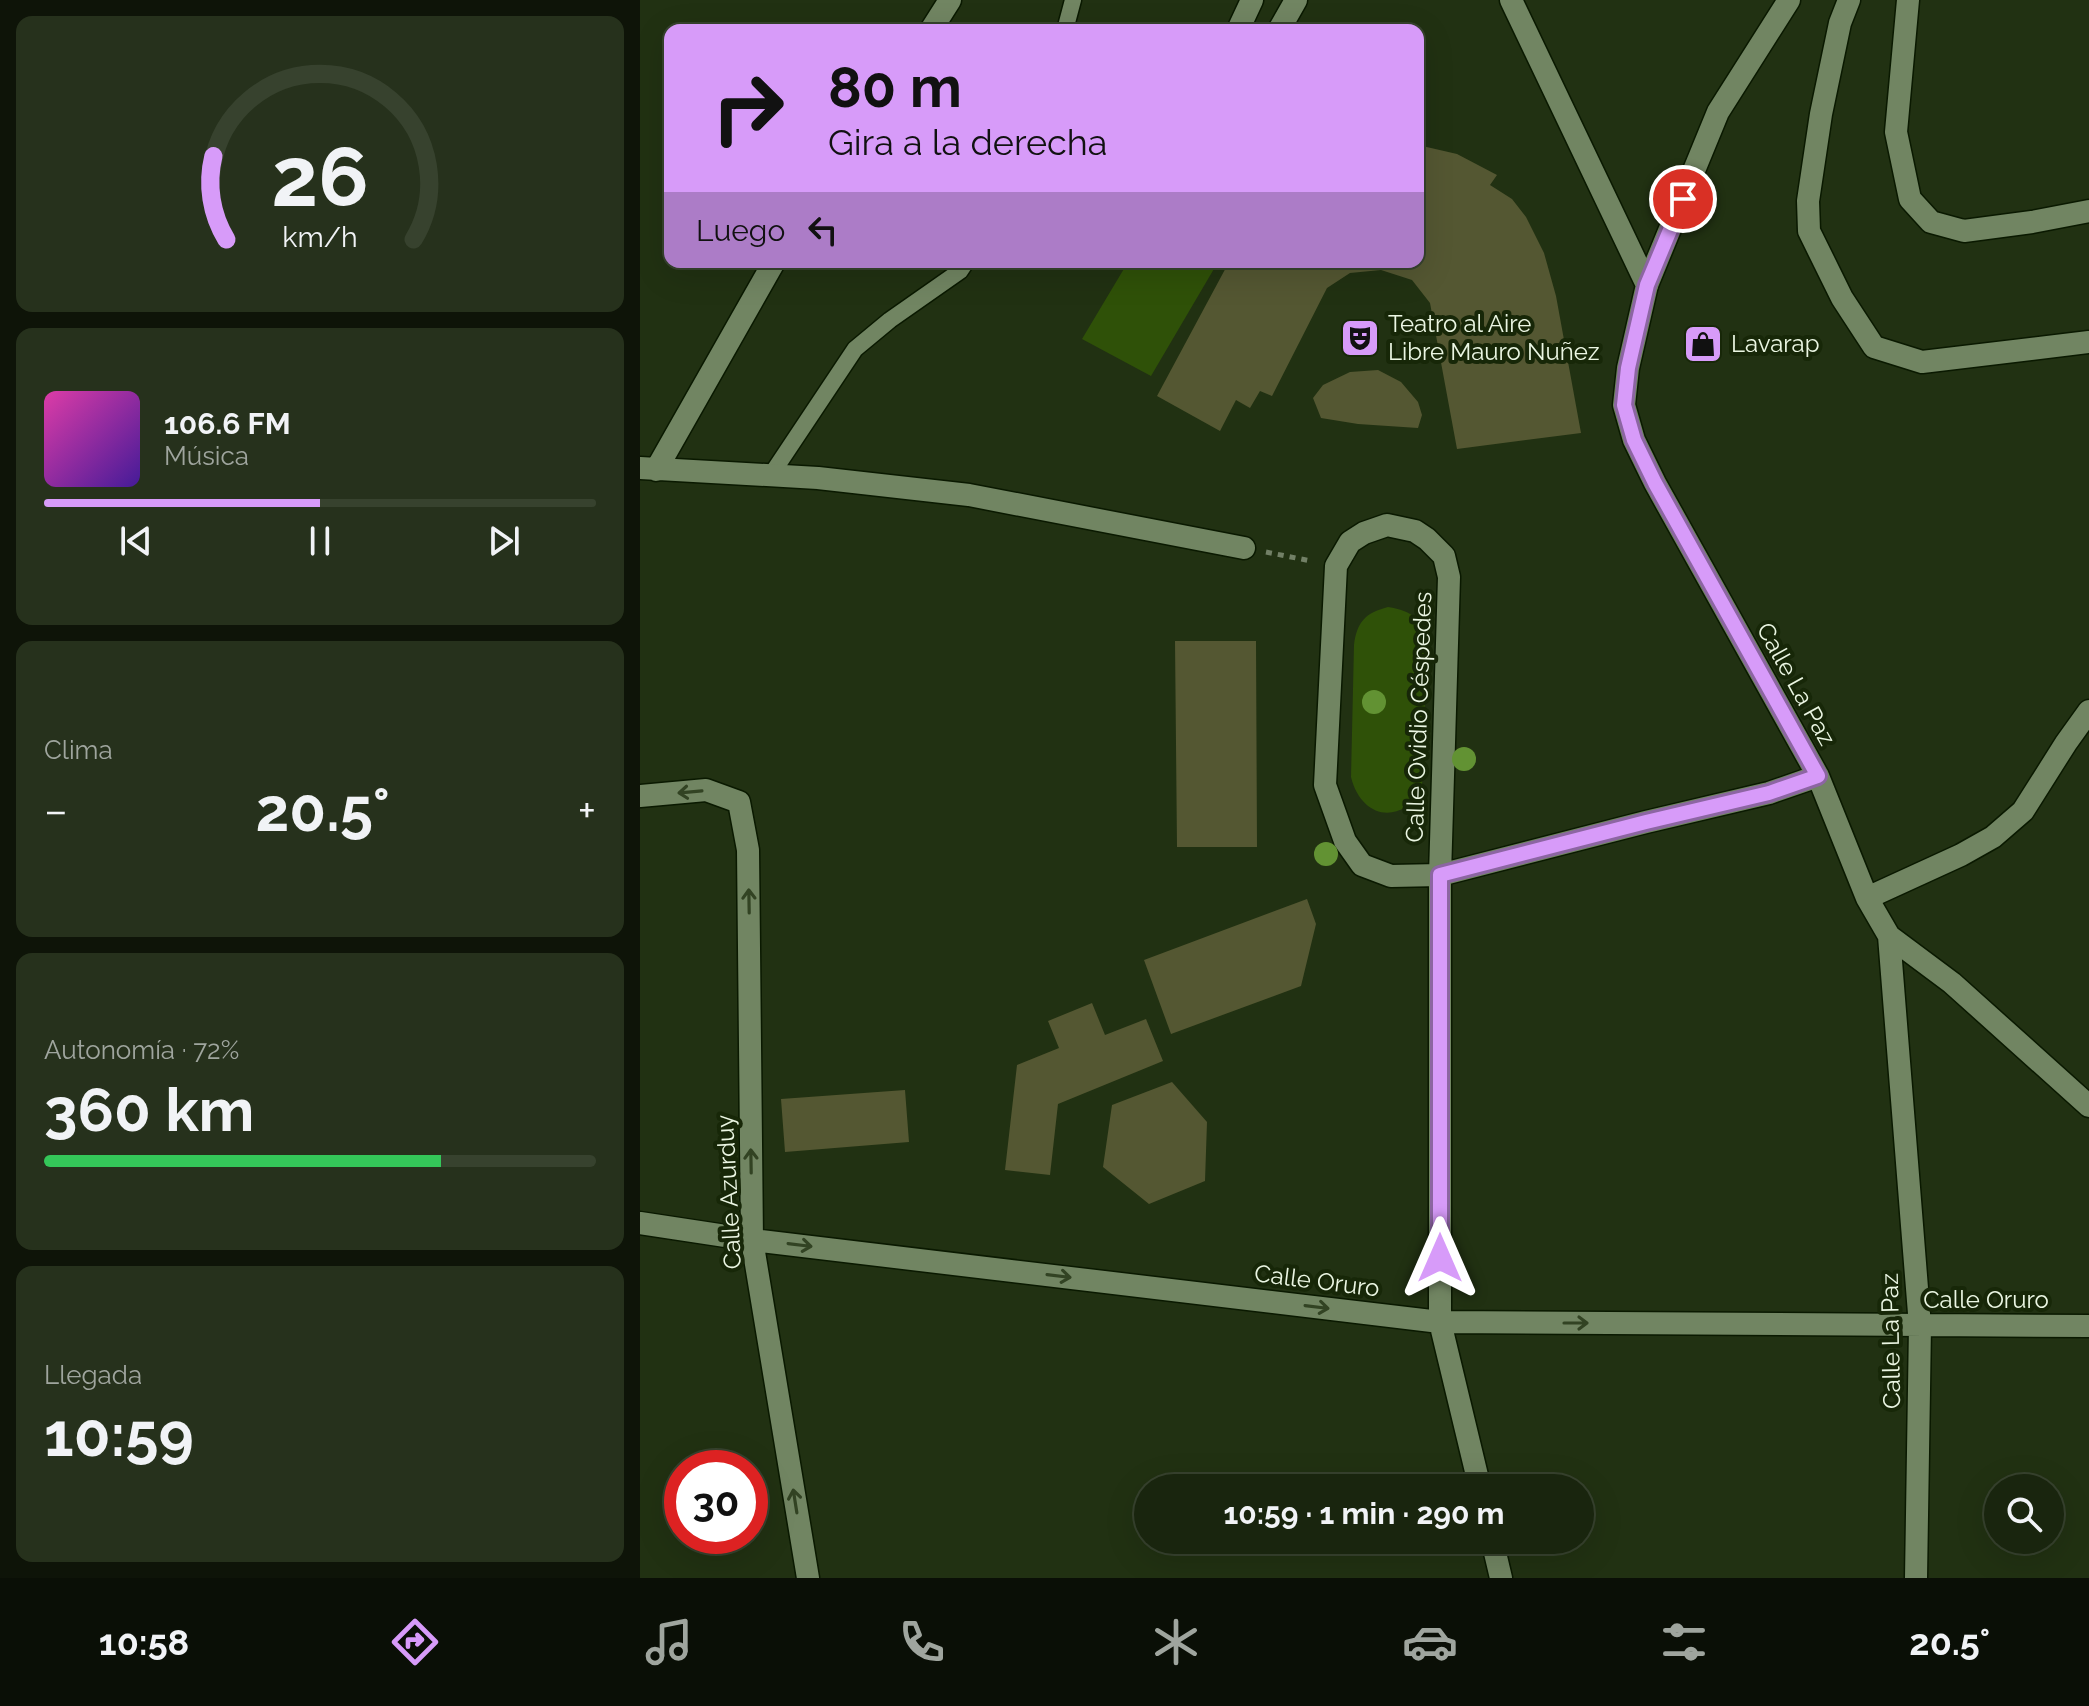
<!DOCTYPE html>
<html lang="es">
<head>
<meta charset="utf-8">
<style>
  :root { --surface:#19250e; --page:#26311c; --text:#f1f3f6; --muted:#9fa59e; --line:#37422e; --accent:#d79bf9 }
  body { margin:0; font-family:Raleway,sans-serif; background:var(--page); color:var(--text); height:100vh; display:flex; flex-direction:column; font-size:30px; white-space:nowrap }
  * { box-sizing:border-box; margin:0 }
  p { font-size:26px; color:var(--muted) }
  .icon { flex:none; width:44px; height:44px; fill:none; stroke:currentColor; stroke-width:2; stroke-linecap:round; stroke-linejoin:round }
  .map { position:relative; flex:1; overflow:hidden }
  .drawer { display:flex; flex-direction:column; gap:16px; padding:16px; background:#0e1408; width:640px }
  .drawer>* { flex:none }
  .hud { position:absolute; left:24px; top:24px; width:760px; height:244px; border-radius:16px; box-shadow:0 8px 32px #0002,0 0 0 2px var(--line); background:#d79bf9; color:#111; overflow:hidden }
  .buttons { position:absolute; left:1344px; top:1474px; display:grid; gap:16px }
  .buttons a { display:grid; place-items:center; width:80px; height:80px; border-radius:50%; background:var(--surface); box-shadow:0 8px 32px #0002,0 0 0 2px var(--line); font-size:40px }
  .speed { position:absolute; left:24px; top:1450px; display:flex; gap:16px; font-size:40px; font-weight:700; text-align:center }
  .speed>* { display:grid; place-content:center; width:104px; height:104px; border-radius:50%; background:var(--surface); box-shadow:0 8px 32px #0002,0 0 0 2px var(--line); line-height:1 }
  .speed .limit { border:12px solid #d22; background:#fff; color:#111 }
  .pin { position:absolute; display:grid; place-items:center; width:68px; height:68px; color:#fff; margin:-34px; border:4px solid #fff; border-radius:50%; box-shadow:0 2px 8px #0007 }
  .me { position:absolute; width:88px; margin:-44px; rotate:0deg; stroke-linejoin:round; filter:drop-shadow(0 0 6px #0008) }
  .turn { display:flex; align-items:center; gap:28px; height:168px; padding:0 32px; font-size:36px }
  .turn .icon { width:104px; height:104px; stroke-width:2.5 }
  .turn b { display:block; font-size:56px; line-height:68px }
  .then { display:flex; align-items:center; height:76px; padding:0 32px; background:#0003; gap:16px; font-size:30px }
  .big { font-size:60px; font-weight:700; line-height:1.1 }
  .drawer .tile { flex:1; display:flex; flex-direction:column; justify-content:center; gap:12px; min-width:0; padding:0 28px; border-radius:16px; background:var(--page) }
  .drawer .dial { align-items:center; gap:0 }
  .dial svg { height:208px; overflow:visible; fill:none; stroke:var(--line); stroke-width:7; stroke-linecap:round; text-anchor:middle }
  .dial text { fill:var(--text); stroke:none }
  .song { display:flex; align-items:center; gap:24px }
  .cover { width:96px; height:96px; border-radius:12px; background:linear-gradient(135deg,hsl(320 70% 55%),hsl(260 70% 35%)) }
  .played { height:8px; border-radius:4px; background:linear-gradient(90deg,var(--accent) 50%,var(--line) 50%) }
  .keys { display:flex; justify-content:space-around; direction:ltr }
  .heat { display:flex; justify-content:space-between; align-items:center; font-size:44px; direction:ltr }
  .charge { height:12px; border-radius:6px; background:linear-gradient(90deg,#34c759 72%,var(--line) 0) }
  .trip { position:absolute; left:494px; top:1474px; width:460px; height:80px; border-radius:40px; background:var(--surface); box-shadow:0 8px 32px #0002,0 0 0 2px var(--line); font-weight:700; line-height:80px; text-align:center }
  .tabs { display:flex; height:128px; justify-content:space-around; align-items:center; background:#0a0f06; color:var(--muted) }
  .tabs .icon { width:56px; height:56px }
  .tabs .current { color:var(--accent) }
  .tabs b { font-size:36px; color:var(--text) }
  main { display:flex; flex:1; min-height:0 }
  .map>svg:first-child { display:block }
  .green { fill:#2f5108 }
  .building { fill:#545732 }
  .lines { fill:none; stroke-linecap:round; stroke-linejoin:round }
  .service-casing { stroke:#0a1900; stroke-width:19 }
  .minor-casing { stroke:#0a1900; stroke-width:25 }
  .tertiary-casing { stroke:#0a1900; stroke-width:25 }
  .path { stroke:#728066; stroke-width:5; stroke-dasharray:6 6; stroke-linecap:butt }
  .service { stroke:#718562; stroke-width:16 }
  .minor { stroke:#718562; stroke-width:22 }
  .tertiary { stroke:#718562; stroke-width:22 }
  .tree { fill:#629233 }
  .oneway { stroke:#324323 }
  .route-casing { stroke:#8c65a2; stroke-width:20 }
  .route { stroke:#d79bf9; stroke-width:14 }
  .labels { text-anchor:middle; stroke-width:8; stroke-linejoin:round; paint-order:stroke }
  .poi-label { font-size:24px; fill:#ebf6e3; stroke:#172708; text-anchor:start }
  .street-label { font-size:24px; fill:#ebf6e3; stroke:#172708 }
</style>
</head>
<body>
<main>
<section class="drawer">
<div class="tile dial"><svg viewBox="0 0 100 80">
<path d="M14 69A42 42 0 1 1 86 69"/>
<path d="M14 69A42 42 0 0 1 9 37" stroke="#d79bf9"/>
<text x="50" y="56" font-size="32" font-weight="700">26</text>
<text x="50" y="72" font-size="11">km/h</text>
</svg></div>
<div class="tile">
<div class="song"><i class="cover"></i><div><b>106.6 FM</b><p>Música</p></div></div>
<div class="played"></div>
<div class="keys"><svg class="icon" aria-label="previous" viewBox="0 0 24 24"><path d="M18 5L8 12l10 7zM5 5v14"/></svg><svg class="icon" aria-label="pause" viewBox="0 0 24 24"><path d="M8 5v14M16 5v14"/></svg><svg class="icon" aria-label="next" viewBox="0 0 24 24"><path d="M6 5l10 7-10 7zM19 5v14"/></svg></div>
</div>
<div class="tile"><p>Clima</p>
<div class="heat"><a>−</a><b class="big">20.5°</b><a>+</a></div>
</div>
<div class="tile"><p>Autonomía · 72%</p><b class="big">360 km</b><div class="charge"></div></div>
<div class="tile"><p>Llegada</p><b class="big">10:59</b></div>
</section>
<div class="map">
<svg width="1449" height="1578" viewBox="0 0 1449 1578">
  <rect width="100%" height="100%" fill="#213112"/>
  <path class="green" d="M488,262H578L511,376L442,339Z
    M748,607C773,611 781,619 787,643L782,789C760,826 721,818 711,777L714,645C717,622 725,613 748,607Z"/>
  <path class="building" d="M778,145L817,154L857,175L850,185L872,199L886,217L904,253L916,296L941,433L817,449L790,303L772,280L741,270L710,273L687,288L632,396L620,391L610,408L596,400L580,431L517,396L589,262H778Z
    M738,370L761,382L778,402L782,415L778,428L718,424L681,418L673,398L683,385L710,372Z
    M535,641H616L617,847H537Z
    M667,899L676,924L661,986L531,1034L504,960Z
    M452,1003L465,1035L506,1019L523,1061L418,1104L410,1175L365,1170L377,1065L419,1048L408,1021Z
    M532,1082L567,1122L565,1181L509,1204L463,1167L472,1105Z
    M265,1090L269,1142L145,1152L141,1099Z"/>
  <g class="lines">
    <defs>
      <path id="service" d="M425,30L433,0
        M131,475L215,349L250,320L320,271L326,262"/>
      <path id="minor" d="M871,0L1007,285L988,368L984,405L994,440L1015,483L1178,776L1227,898L1249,936L1280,1326L1276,1578
        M1209,0L1200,23L1181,114L1168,201L1169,231L1202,298L1234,347L1282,362L1449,342
        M1268,0L1256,132L1270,199L1291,222L1324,231L1392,222L1449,211
        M291,30L310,0
        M598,30L612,0
        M639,30L656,0
        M0,468L178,478L329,495L604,548
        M16,470L134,262
        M0,796L66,790L99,802L108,850L112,1240L168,1578
        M1227,898L1321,855L1353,837L1383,811L1426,743L1449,711
        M1249,936L1312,983L1449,1106
        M0,1223L112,1240L800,1322L1449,1326
        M840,1488L800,1322V875L809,577L804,556L787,539L775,531L747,525L724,533L710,542L696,566L685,785L705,841L722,865L751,876L800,875L1006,822L1129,793L1178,776
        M852,1540L861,1578"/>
      <path id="tertiary" d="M1007,285L1078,112L1149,0"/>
    </defs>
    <use href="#service" class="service-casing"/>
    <use href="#minor" class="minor-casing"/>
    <use href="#tertiary" class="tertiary-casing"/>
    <path class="path" d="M626,552L671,561"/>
    <use href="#service" class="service"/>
    <use href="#minor" class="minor"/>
    <use href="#tertiary" class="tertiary"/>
  </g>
  <g class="tree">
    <circle cx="734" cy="702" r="12"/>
    <circle cx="824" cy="759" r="12"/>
    <circle cx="686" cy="854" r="12"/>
  </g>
  <defs><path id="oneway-shaft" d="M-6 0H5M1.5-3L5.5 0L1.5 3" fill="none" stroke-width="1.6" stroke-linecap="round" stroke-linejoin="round" transform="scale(2)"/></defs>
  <g class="oneway">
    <use href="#oneway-shaft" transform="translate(50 792) rotate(175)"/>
    <use href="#oneway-shaft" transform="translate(109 901) rotate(-91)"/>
    <use href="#oneway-shaft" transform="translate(111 1161) rotate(-91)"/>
    <use href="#oneway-shaft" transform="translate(160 1245) rotate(7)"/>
    <use href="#oneway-shaft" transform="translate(419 1276) rotate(7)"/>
    <use href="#oneway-shaft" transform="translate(677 1307) rotate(7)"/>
    <use href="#oneway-shaft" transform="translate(936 1323)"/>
    <use href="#oneway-shaft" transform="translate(155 1501) rotate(-99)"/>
  </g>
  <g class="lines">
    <defs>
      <path id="route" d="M800,1258V875L1006,822L1129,793L1178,776L1015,483L994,440L984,405L988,368L1007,285L1043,199"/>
    </defs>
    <use href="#route" class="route-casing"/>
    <use href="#route" class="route"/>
  </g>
  <defs>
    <symbol id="theatre-square" viewBox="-11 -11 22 22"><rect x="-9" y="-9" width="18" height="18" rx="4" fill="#d79bf9" stroke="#172708"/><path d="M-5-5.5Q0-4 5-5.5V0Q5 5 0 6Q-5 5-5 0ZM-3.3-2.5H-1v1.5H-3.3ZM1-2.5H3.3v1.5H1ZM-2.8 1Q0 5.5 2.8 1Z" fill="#111"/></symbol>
    <symbol id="shop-square" viewBox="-11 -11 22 22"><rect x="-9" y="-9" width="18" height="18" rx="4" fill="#d79bf9" stroke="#172708"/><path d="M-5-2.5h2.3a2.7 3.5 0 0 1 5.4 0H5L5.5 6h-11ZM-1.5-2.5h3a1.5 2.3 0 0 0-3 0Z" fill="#111"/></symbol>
  </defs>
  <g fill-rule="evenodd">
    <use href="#theatre-square" x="698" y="316" width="44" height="44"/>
    <use href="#shop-square" x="1041" y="322" width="44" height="44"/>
  </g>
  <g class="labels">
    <g class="poi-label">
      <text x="748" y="332">Teatro al Aire<tspan x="748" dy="28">Libre Mauro Nuñez</tspan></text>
      <text x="1091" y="352">Lavarap</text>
    </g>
    <g class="street-label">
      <text transform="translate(1156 684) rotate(61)" y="8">Calle La Paz</text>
      <text transform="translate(779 717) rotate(-88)" y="8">Calle Ovidio Céspedes</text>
      <text transform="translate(89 1192) rotate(-93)" y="8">Calle Azurduy</text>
      <text transform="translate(677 1281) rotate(7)" y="8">Calle Oruro</text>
      <text x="1346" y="1308">Calle Oruro</text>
      <text transform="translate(1251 1341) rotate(-91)" y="8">Calle La Paz</text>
    </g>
  </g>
</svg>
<div class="buttons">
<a><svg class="icon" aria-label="search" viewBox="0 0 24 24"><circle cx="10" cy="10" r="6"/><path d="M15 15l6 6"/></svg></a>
</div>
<div class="speed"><div class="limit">30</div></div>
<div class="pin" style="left:1043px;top:199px;background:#d93025"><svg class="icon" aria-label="arrive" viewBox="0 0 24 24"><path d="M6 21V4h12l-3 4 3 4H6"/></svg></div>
<svg class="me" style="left:800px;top:1258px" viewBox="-20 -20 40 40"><path d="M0-17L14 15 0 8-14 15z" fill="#d79bf9" stroke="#fff" stroke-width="4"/></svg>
<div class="trip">10:59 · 1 min · 290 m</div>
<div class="hud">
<div class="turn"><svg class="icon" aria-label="right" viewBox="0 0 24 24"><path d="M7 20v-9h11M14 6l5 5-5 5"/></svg><div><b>80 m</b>Gira a la derecha</div></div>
<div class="then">Luego<svg class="icon" aria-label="left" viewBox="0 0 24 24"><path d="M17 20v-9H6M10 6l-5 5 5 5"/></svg></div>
</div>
</div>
</main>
<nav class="tabs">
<b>10:58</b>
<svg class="icon current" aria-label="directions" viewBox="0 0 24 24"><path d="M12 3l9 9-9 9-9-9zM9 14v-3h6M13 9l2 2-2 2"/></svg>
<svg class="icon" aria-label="music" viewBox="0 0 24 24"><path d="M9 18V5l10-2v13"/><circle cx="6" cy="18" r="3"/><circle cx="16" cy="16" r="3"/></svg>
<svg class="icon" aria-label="phone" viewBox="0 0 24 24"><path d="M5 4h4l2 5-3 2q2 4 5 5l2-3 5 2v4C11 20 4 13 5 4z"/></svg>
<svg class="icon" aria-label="climate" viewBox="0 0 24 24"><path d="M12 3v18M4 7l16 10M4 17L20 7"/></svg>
<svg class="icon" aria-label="car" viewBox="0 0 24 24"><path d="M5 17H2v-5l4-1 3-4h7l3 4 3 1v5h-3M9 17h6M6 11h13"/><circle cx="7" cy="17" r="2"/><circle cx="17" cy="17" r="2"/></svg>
<svg class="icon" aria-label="filters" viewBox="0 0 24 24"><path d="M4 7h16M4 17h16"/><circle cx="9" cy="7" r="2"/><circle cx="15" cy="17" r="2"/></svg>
<b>20.5°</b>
</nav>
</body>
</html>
